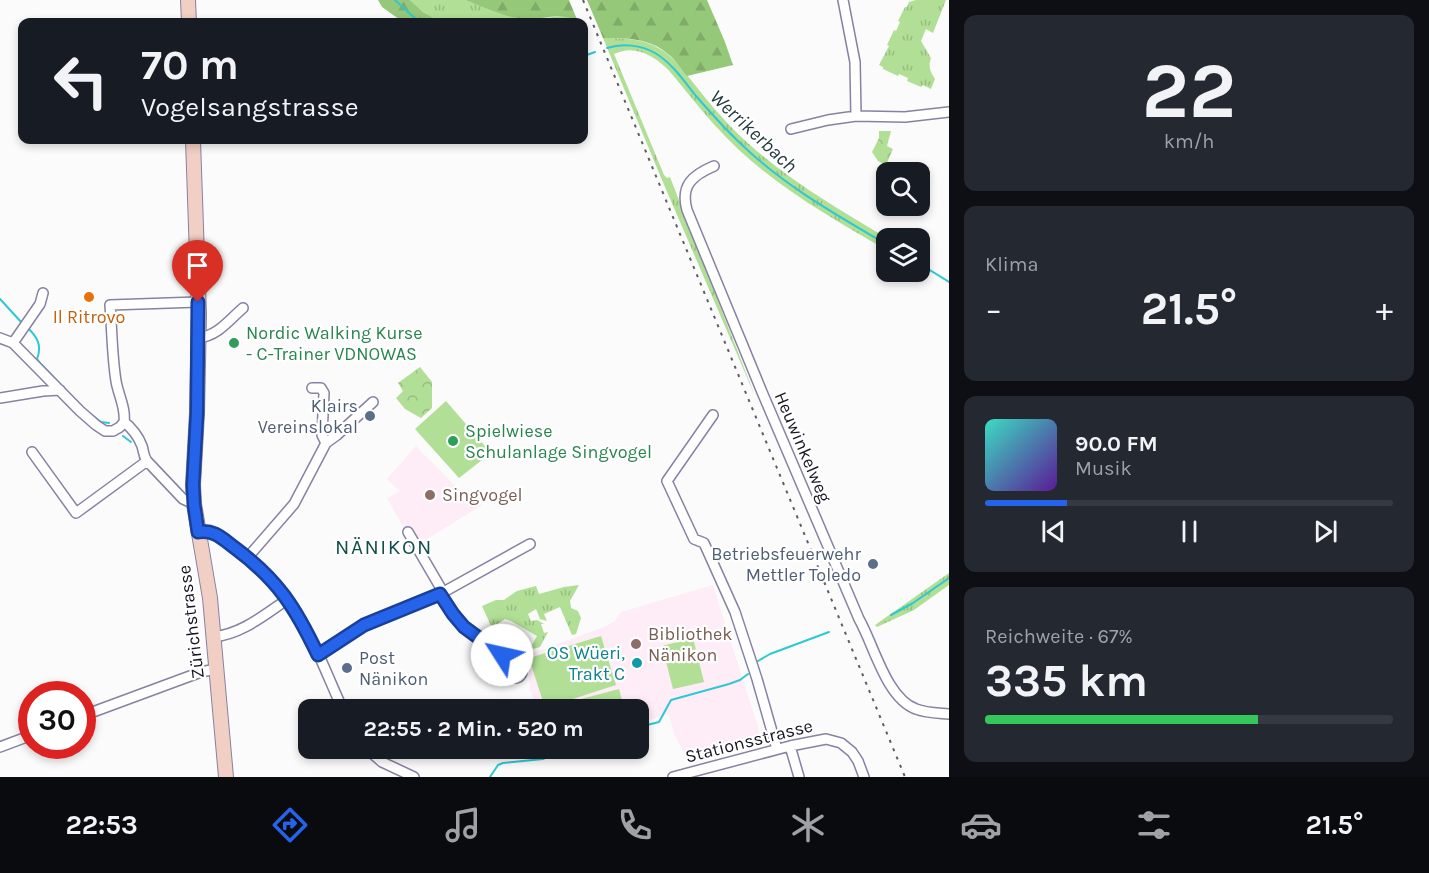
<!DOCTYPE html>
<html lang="de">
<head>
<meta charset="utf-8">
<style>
  :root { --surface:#171b24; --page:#242831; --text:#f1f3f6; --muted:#9ea1a6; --line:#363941; --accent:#2563eb }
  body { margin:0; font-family:Karla,sans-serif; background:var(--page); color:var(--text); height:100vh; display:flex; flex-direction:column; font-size:22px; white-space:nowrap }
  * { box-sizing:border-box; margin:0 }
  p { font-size:20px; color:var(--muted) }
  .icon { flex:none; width:33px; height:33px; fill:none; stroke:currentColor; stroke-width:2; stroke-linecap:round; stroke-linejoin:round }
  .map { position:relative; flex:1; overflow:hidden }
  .details { display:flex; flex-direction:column; gap:15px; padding:15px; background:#0d0f14; width:480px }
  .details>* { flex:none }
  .hud { position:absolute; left:18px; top:18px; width:570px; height:126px; border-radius:12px; box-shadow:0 3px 9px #0003; background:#171b24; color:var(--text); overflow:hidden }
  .buttons { position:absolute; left:876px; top:162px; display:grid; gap:12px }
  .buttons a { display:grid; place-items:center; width:54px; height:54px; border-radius:12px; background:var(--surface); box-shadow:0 3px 9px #0003; font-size:30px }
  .speed { position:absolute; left:18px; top:681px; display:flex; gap:12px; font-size:30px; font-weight:700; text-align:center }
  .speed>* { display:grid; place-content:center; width:78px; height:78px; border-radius:50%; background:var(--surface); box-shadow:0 3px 9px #0003; line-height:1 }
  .speed .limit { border:9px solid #d22; background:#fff; color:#111 }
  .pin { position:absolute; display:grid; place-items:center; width:51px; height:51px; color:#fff; margin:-62px -26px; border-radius:50% 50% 50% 0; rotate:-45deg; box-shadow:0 0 6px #0007 }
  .pin .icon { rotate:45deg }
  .me { position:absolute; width:66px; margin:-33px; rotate:305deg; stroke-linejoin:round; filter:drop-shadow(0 0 4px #0008) }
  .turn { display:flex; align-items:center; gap:21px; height:126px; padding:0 24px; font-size:27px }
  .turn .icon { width:78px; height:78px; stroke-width:2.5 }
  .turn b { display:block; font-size:42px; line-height:51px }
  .big { font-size:45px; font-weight:700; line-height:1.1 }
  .details .tile { flex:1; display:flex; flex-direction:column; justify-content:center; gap:9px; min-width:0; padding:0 21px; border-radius:12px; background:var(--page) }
  .details .dial { align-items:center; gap:0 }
  .dial b { font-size:78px; line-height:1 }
  .song { display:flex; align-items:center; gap:18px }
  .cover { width:72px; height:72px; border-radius:9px; background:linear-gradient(135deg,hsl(170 70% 55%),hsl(270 70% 35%)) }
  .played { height:6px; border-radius:3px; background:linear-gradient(90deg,var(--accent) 20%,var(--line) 20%) }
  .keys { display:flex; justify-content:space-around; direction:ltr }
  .heat { display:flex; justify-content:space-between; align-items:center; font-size:33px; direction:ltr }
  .charge { height:9px; border-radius:4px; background:linear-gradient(90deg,#34c759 67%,var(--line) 0) }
  .trip { position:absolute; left:298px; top:699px; width:351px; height:60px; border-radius:12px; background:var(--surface); box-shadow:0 3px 9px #0003; font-weight:700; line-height:60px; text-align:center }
  .tab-bar { display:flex; height:96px; justify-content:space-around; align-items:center; background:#090b0e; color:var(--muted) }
  .tab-bar .icon { width:42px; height:42px }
  .tab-bar .selected { color:var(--accent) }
  .tab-bar b { font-size:27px; color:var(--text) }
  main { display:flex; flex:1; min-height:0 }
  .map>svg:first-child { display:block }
  .education { fill:#feecf6 }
  .grass { fill:url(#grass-tufts) }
  .forest { fill:url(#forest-firs) }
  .park { fill:url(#park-crowns) }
  .garden { fill:#b0df95 }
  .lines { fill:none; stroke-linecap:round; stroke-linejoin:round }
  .stream { stroke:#2ec8d3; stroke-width:2 }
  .minor-casing { stroke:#8782a2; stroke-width:12 }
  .secondary-casing { stroke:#8782a2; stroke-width:16 }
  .minor { stroke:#fff; stroke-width:9 }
  .secondary { stroke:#f2cfc4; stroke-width:14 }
  .rail { stroke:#5d5c64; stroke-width:2; stroke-dasharray:3 6; stroke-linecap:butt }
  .route-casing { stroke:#184099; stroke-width:15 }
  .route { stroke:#2563eb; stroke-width:10 }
  .food-dot { fill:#e8710a; stroke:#fff; stroke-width:2 }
  .leisure-dot { fill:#2e9e5b; stroke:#fff; stroke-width:2 }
  .service-dot { fill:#5c6f8a; stroke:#fff; stroke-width:2 }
  .education-dot { fill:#8d6e63; stroke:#fff; stroke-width:2 }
  .culture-dot { fill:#0f9aa8; stroke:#fff; stroke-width:2 }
  .labels { text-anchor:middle; stroke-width:4.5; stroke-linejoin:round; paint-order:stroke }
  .food-label { font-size:18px; fill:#c56008; stroke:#fff }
  .leisure-label { font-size:18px; fill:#27864d; stroke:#fff; text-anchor:start }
  .service-label { font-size:18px; fill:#4e5e75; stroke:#fff; text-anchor:end }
  .street-label { font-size:18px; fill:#171521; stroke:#fff }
  .education-label { font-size:18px; fill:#785e54; stroke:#fff; text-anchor:start }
  .culture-label { font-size:18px; fill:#0d838f; stroke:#fff; text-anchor:end }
  .water-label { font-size:20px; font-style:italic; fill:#233b3d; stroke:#fff }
  .quarter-label { font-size:21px; letter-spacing:1.5px; fill:#114f4b; stroke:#fff }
</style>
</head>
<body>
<main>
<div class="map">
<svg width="949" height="777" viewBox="0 0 949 777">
  <defs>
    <pattern id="grass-tufts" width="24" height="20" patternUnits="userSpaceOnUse" patternTransform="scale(1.5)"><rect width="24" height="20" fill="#b0df95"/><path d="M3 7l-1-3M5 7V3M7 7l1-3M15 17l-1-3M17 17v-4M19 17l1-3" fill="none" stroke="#97be80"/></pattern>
    <pattern id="forest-firs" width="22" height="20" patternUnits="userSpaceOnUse" patternTransform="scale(1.5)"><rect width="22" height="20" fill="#95c878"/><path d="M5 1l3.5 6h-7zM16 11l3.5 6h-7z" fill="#80ab68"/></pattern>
    <pattern id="park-crowns" width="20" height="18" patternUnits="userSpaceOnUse" patternTransform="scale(1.5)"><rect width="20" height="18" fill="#b0df95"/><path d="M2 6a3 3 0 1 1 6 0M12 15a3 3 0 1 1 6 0" fill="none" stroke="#97be80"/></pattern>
  </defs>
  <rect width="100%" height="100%" fill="#fbfbfb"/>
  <path class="education" d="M416,446L454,485L482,505L414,547L387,498L400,491L387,479Z
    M713,585L762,740L691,765L674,734L669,714L639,723V710L537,709L530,689L528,655L604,627L615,621L621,612Z"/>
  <path class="grass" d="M410,0H465L517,18L530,20L562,16L571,18L577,22H441L423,12Z
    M916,0H946L933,33L926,29L921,41L931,58C928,67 930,71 935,79L931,89L923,85L921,87L907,81L908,78L899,74L898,76L883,69V67L879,65L889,46L887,45L894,30L896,31L900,22L898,21L905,7H907L909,2Z
    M603,38C622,38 643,38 660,49C675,57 684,72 695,85C708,102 722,118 737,133C783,177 833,206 887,238L886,250C835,220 783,191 739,150C721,133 705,115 690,96C678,82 668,66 652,57C638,49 627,48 614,54L664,175L667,178L670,177L755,396L662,180Z
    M949,573V585L914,610L877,627L875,625Z
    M579,585L570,601L571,608L578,611L581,618L576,634L572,635L560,607L544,614L547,621L540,619L536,609L528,614L531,621L537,620L544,624H541L544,633L548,632L540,647L529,650L537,636L511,621L505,619L492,628L482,606L496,600H504L517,591L536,586L539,594L564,587Z"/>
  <path class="forest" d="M378,0H410L423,12L441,22H403L382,7Z
    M465,0H569L578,22C559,10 544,21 523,19C504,17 484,7 465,0Z
    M587,0H707L725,42L733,65L687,76C681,69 675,59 668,54C650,38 625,38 603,38Z"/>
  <path class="park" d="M879,131H891L887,146L893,149L886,165L878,161L872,152L879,138Z
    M420,367L432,382V408L421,418L405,409L396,398L403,391L398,383Z"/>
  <path class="garden" d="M446,401L491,453L459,478L415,429Z
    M601,636L616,685L545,708L529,658Z
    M693,638L704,682L673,689L662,646Z
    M619,689L624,708L618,710L583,709L581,699Z"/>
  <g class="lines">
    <path class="stream" d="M395,0L419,22
      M607,48C623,43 641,45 655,53C672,63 684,81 696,96C710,112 724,128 740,143C783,185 835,214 886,244
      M584,56L595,52
      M920,264L949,282
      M0,299L22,323
      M28,328C38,338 42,346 37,359L40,363L84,409L101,422L109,423
      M123,436L131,442
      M891,615L913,603L949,578
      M758,661L770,654L829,632
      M639,727L659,722L671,700L729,684L740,680L748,674
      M490,777L498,765L503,763L543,759L563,748"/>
    <defs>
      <path id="minor" d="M843,0L855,62L856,116
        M791,129L828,120L856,116L905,117L949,112
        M714,166C693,175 680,185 687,210L762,392L859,619C874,645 886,698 916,709C926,713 938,713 949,714
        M0,338L13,343L80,411L96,425L105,431H113L120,427L124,422
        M198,338C218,336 229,320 243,308
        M13,343L40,304L43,293
        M312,388H321L324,393L322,435L326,443
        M0,398L43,391L60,390
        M713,415L667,481L694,539L704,543L735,612L757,679L777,749
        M124,422C126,408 118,394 116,381C112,356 112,330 110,305L198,302
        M124,422C131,427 139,437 142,446C144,452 143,455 147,461L183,499L194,504
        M32,452L76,513L147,461
        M198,532C214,530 223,538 235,547C254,562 273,578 287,598C311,631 326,673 343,710
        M408,532L443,592
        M248,557L294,504L326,443L337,435L373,402
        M440,594L464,627L506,658L512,665
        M213,637C242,634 264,615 288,599
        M318,655L365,625L440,594L530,544
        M508 671a7 7 0 1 1 14 0a7 7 0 1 1-14 0Z
        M82,716L201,672L216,669
        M790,746L799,777
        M0,747L32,735
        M366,748L382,762L414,777
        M673,777L790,746L826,739L841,743L852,752L858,761L864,777"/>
      <path id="secondary" d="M188,0L189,22
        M193,140L199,314L197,413L193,485L194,504L210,598L226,777"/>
    </defs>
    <use href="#minor" class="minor-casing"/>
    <use href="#secondary" class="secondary-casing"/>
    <use href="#minor" class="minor"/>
    <use href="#secondary" class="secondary"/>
    <path class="rail" d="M583,0L905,777"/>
  </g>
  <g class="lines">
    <defs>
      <path id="route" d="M198,302L197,412L193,485L194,504L198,532C214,529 223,539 235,548C278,580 295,607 318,655L364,625L440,594L453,614L464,627L502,655"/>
    </defs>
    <use href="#route" class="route-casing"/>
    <use href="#route" class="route"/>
  </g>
  <circle class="food-dot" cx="89" cy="297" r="6"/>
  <g class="leisure-dot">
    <circle cx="234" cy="343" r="6"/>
    <circle cx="453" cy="441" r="6"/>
  </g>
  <g class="service-dot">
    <circle cx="370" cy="416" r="6"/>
    <circle cx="873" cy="564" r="6"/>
    <circle cx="347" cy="668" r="6"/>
  </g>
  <g class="education-dot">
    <circle cx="430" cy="495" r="6"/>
    <circle cx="636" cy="644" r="6"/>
  </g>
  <circle class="culture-dot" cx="637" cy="663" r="6"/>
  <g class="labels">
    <g class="food-label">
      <text x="89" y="323">Il Ritrovo</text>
    </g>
    <g class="leisure-label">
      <text x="246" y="339">Nordic Walking Kurse<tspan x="246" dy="21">- C-Trainer VDNOWAS</tspan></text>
      <text x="465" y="437">Spielwiese<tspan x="465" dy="21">Schulanlage Singvogel</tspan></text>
    </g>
    <g class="service-label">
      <text x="358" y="412">Klairs<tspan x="358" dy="21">Vereinslokal</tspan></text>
      <text x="861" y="560">Betriebsfeuerwehr<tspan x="861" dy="21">Mettler Toledo</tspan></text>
      <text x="359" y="664" text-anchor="start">Post<tspan x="359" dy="21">Nänikon</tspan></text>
    </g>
    <g class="street-label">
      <text transform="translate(803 447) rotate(67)" y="6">Heuwinkelweg</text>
      <text transform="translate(191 622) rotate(-97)" y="6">Zürichstrasse</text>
      <text transform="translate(749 741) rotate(-14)" y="6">Stationsstrasse</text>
    </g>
    <g class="education-label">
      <text x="442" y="501">Singvogel</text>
      <text x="648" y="640">Bibliothek<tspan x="648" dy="21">Nänikon</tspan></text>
    </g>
    <g class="culture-label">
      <text x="625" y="659">OS Wüeri,<tspan x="625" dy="21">Trakt C</tspan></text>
    </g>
    <g class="water-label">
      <text transform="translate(754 131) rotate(43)" y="7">Werrikerbach</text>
    </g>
    <g class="quarter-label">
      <text x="384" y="554">NÄNIKON</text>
    </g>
  </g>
</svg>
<div class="buttons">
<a><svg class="icon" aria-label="search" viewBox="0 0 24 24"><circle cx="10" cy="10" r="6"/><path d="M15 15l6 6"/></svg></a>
<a><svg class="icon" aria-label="layers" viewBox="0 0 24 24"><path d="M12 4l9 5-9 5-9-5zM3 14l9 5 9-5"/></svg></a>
</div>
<div class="speed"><div class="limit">30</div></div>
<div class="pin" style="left:198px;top:302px;background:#d93025"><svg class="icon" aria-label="arrive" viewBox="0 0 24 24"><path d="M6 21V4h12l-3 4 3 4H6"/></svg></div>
<svg class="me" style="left:502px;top:655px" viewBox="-20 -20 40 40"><circle r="19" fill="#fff"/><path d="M0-13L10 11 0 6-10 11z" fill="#2563eb"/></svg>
<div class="trip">22:55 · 2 Min. · 520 m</div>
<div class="hud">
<div class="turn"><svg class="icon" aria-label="left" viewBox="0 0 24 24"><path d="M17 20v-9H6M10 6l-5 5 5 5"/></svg><div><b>70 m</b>Vogelsangstrasse</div></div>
</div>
</div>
<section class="details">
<div class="tile dial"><b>22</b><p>km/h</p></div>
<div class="tile"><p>Klima</p>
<div class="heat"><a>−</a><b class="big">21.5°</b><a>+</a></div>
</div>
<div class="tile">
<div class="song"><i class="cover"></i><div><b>90.0 FM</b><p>Musik</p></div></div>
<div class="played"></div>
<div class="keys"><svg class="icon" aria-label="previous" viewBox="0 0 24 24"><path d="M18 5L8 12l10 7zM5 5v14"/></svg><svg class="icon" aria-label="pause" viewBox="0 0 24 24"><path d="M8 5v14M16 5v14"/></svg><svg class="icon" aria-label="next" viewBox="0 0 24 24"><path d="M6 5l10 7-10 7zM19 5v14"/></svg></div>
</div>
<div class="tile"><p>Reichweite · 67%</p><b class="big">335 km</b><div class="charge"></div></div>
</section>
</main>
<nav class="tab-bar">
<b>22:53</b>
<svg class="icon selected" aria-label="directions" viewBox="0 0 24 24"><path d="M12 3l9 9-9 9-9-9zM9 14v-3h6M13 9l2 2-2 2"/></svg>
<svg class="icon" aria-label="music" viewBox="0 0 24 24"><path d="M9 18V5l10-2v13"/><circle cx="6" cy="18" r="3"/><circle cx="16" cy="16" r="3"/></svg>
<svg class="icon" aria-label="phone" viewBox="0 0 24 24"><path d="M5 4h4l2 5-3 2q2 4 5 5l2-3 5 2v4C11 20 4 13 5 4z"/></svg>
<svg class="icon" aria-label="climate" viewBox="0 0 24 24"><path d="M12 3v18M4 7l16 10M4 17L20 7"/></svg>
<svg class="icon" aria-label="car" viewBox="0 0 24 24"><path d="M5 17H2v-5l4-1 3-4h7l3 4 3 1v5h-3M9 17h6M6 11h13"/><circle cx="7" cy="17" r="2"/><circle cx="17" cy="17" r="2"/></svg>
<svg class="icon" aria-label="filters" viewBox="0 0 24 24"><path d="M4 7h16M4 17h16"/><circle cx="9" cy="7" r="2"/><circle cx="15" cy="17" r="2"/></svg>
<b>21.5°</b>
</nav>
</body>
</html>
